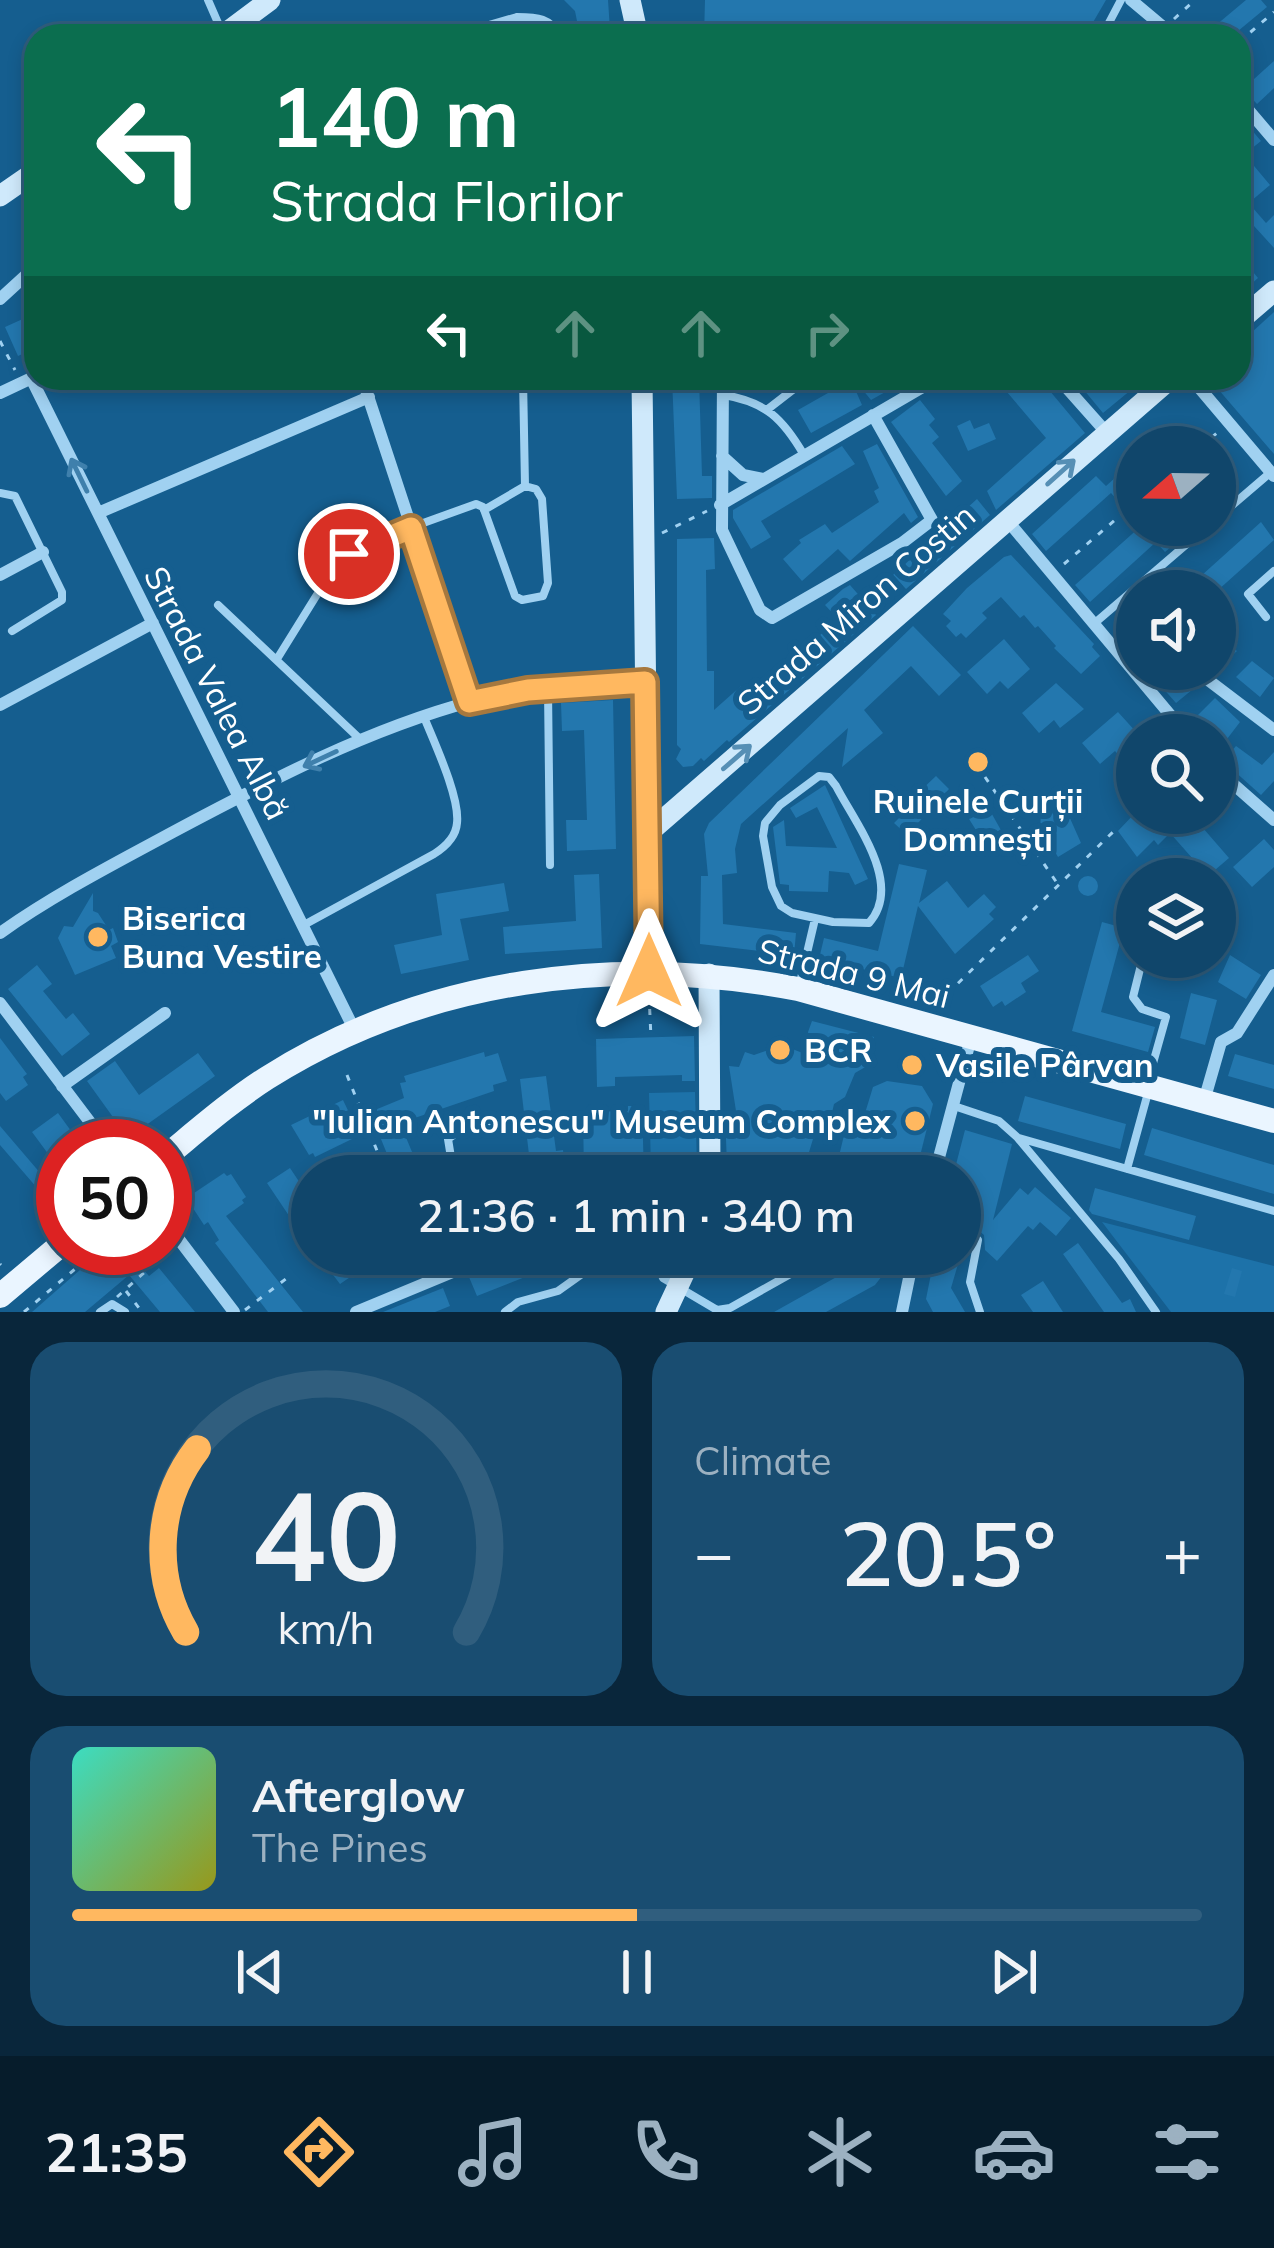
<!DOCTYPE html>
<html lang="en">
<head>
<meta charset="utf-8">
<style>
  :root { --surface:#10466b; --page:#194d71; --text:#f1f3f6; --muted:#9cb1c1; --line:#305e7e; --accent:#ffb860 }
  body { margin:0; font-family:Mulish,sans-serif; background:var(--page); color:var(--text); height:100vh; display:flex; flex-direction:column; font-size:45px; white-space:nowrap }
  * { box-sizing:border-box; margin:0 }
  p { font-size:39px; color:var(--muted) }
  .icon { flex:none; width:66px; height:66px; fill:none; stroke:currentColor; stroke-width:2; stroke-linecap:round; stroke-linejoin:round }
  .map { position:relative; height:1312px; overflow:hidden }
  .details { display:flex; flex-direction:column; gap:30px; padding:30px; background:#09263b; flex:1 }
  .details>* { flex:none }
  .guide { position:absolute; left:24px; top:24px; width:1227px; height:366px; border-radius:36px; box-shadow:0 6px 18px #0003,0 0 0 3px var(--line); background:#0b6e4f; color:#fff; overflow:hidden }
  .needle { width:78px; rotate:250deg }
  .controls { position:absolute; left:1116px; top:426px; display:grid; gap:24px }
  .controls a { display:grid; place-items:center; width:120px; height:120px; border-radius:50%; background:var(--surface); box-shadow:0 6px 18px #0003,0 0 0 3px var(--line); font-size:60px }
  .speed { position:absolute; left:36px; top:1119px; display:flex; gap:24px; font-size:60px; font-weight:700; text-align:center }
  .speed>* { display:grid; place-content:center; width:156px; height:156px; border-radius:50%; background:var(--surface); box-shadow:0 6px 18px #0003,0 0 0 3px var(--line); line-height:1 }
  .speed .limit { border:18px solid #d22; background:#fff; color:#111 }
  .pin { position:absolute; display:grid; place-items:center; width:102px; height:102px; color:#fff; margin:-51px; border:6px solid #fff; border-radius:50%; box-shadow:0 3px 12px #0007 }
  .me { position:absolute; width:132px; margin:-66px; rotate:0deg; stroke-linejoin:round; filter:drop-shadow(0 0 9px #0008) }
  .turn { display:flex; align-items:center; gap:42px; height:252px; padding:0 48px; font-size:54px }
  .turn .icon { width:156px; height:156px; stroke-width:2.5 }
  .turn b { display:block; font-size:84px; line-height:102px }
  .lanes { display:flex; align-items:center; height:114px; padding:0 48px; background:#0003; justify-content:center; gap:60px; direction:ltr }
  .lanes .off { opacity:.35 }
  .big { font-size:90px; font-weight:600; line-height:1.1 }
  .details .widget { flex:1; display:flex; flex-direction:column; justify-content:center; gap:18px; min-width:0; padding:0 42px; border-radius:36px; background:var(--page) }
  .details .dial { align-items:center; gap:0 }
  .dial svg { height:312px; overflow:visible; fill:none; stroke:var(--line); stroke-width:7; stroke-linecap:round; text-anchor:middle }
  .dial text { fill:var(--text); stroke:none }
  .song { display:flex; align-items:center; gap:36px }
  .cover { width:144px; height:144px; border-radius:18px; background:linear-gradient(135deg,hsl(170 70% 55%),hsl(60 70% 35%)) }
  .played { height:12px; border-radius:6px; background:linear-gradient(90deg,var(--accent) 50%,var(--line) 50%) }
  .keys { display:flex; justify-content:space-around; direction:ltr }
  .heat { display:flex; justify-content:space-between; align-items:center; font-size:66px; direction:ltr }
  .details .tiles { flex:1; display:grid; gap:30px; grid-template-columns:1fr 1fr }
  .widget:last-child { grid-column:span 2 }
  .trip { position:absolute; left:291px; top:1155px; width:690px; height:120px; border-radius:60px; background:var(--surface); box-shadow:0 6px 18px #0003,0 0 0 3px var(--line); font-weight:600; line-height:120px; text-align:center }
  .tab-bar { display:flex; height:192px; justify-content:space-around; align-items:center; background:#061c2b; color:var(--muted) }
  .tab-bar .icon { width:84px; height:84px }
  .tab-bar .on { color:var(--accent) }
  .tab-bar b { font-size:54px; color:var(--text) }
  .map>svg:first-child { display:block }
  .green { fill:#1d72a9 }
  .building { fill:#2377ae }
  .lines { fill:none; stroke-linecap:round; stroke-linejoin:round }
  .path { stroke:#a0d1f1; stroke-width:3; stroke-dasharray:6 9; stroke-linecap:butt }
  .lane { stroke:#a0d1f1; stroke-width:8 }
  .street { stroke:#a0d1f1; stroke-width:12 }
  .secondary { stroke:#cfe9fb; stroke-width:21 }
  .primary { stroke:#eaf5ff; stroke-width:24 }
  .oneway { stroke:#568fb5 }
  .oneway2 { stroke:#3f80ac }
  .route-casing { stroke:#a6783e; stroke-width:30 }
  .route { stroke:#ffb860; stroke-width:21 }
  .poi-dot { fill:#ffb860; stroke:#155e8f; stroke-width:4.5 }
  .labels { text-anchor:middle; stroke-width:12; stroke-linejoin:round; paint-order:stroke }
  .street-label { font-size:33px; fill:#fff; stroke:#155e8f }
  .poi-label { font-size:33px; font-weight:bold; fill:#fff; stroke:#155e8f; text-anchor:start }
</style>
</head>
<body>
<div class="map">
<svg width="1274" height="1312" viewBox="0 0 1274 1312">
  <rect width="100%" height="100%" fill="#155e8f"/>
  <path class="green" d="M695,1092L697,1166L651,1167L649,1093Z
    M1102,1222L1274,1266V1312H1171Z"/>
  <path class="building" d="M564,0H608L610,30H606V36H580L575,11Z
    M705,0H1106L1085,36H843L836,25L816,36H704Z
    M1246,0H1261L1267,7L1232,36H1203Z
    M1274,61V88L1257,104L1243,89Z
    M1239,115L1261,141L1246,153L1239,145Z
    M1239,148L1270,185L1244,207L1239,201Z
    M1252,207L1266,223L1274,215V248L1244,215Z
    M1239,255L1258,278L1249,286L1239,277Z
    M1274,312V454L1218,389L1224,384L1218,378H1239V344Z
    M36,313V348L18,356L5,327Z
    M672,378H699L702,476H712V498L677,499Z
    M853,378H892L896,386L871,400Z
    M995,378H1039L1085,433L996,510L987,491L1046,438Z
    M1074,378H1131L1137,385L1103,413Z
    M851,380L862,405L811,433L798,410Z
    M920,400L935,419L929,425L939,437L932,443L962,481L946,496L891,422Z
    M970,420L974,429L989,423L996,439L968,451L957,426Z
    M1174,425L1189,441L1182,447H1149Z
    M877,444L918,517L911,523L904,513L850,561L838,549L802,581L783,559L801,543L799,540L825,524L832,533L879,502L874,491L879,488L863,451Z
    M842,446L855,464L761,521L771,537L751,549L733,518V510Z
    M1137,458V488L1120,503L1111,493L1046,551L1032,534L1096,476L1106,486Z
    M1215,470L1234,491L1215,508Z
    M977,499L990,515L906,589L893,575Z
    M1261,522L1274,540L1217,591H1163L1183,573L1192,584Z
    M1163,525H1196L1165,552L1156,542L1090,602L1075,585L1141,526L1151,536Z
    M714,538L715,569L706,570L707,671H714V710L741,686L745,691L755,681L761,688L838,619L825,605L843,589L850,585L876,615L729,742L727,740L704,761L701,758L693,766L683,767L676,759L681,749L677,745V539Z
    M1011,555L1094,644L1092,647L1100,656L1081,674L1054,648L1056,646L1038,626L1035,628L1024,615L1020,618L1001,597L982,613L987,618L966,638L961,633L956,637L946,626L951,621L943,614L967,588L1004,557Z
    M1137,614V644L1130,651L1116,634Z
    M913,626L961,675L939,696L911,666L864,710L883,733L842,767L848,728L741,824L735,849L737,873L722,875L723,924L796,933L794,955L700,944L701,876H708L704,834L709,823Z
    M1215,634L1237,651L1215,670Z
    M1004,639L1030,669L1008,689L1000,681L987,694L967,672Z
    M1252,661L1274,678L1260,697L1236,677Z
    M1146,669H1184L1198,685L1176,703Z
    M1056,683L1084,709L1060,728L1054,720L1039,733L1022,713Z
    M1215,698L1240,722L1224,743L1206,725L1202,728L1194,719Z
    M613,700L616,849L567,851L566,820H587L584,730L562,731L561,703Z
    M1118,712L1137,733V746L1122,759L1115,751L1100,764L1082,743Z
    M1236,746L1262,765L1274,752V781L1261,795L1223,761Z
    M936,776L949,789L907,835L894,823L903,814L899,811Z
    M825,785L868,879L855,885L849,873L829,871L828,892L789,891V885L780,884L773,827L784,820L786,846L837,848L817,807L796,818L790,808Z
    M979,791L1002,832L995,836L1002,848L991,854L959,803Z
    M1049,804L1060,806L1069,816L1081,843L1058,857L1047,838L1040,834L1041,808Z
    M1135,813H1204L1196,820L1229,858L1208,876L1170,833L1158,845L1154,840L1137,857L1118,831Z
    M1264,839L1274,850V867L1252,887L1233,867Z
    M899,864L927,870L919,903L947,881L968,908L984,894L996,907L989,914L994,919L955,954L918,906L901,978L819,959L824,938L878,951Z
    M599,874L602,948L505,954L503,927L576,921L574,875Z
    M1078 886a10 10 0 1 1 20 0a10 10 0 1 1-20 0Z
    M504,883L509,911L460,919L469,960L401,974L394,945L442,935L436,894Z
    M93,893V911L98,913L109,930L113,928L118,942L111,946L116,958L75,975L58,938L64,926L73,927Z
    M1102,922L1124,928L1101,1012L1155,1027L1148,1052L1072,1031Z
    M1028,955L1039,971L1021,983L1026,992L1005,1006L1002,1001L993,1007L980,986Z
    M1230,955L1261,975L1246,999L1218,982Z
    M37,965L52,984L43,991L66,1019L73,1013L90,1034L62,1056L8,989Z
    M1191,993L1217,1000L1205,1045L1180,1038Z
    M812,1021L874,1037L867,1066L855,1073L845,1097L834,1104L828,1130L813,1139L803,1172L839,1156L846,1127L862,1123L873,1087L887,1081L922,1086L933,1104L915,1176H765L727,1165L725,1114L736,1111L729,1066L739,1067L745,1052L754,1055L782,1045L813,1057L808,1032Z
    M694,1036L695,1081H682V1075L615,1077V1086L597,1087L596,1039Z
    M0,1038L27,1074L23,1077L28,1085L6,1101L0,1093Z
    M484,1052L485,1057L498,1053L507,1081L493,1085L494,1091L400,1123L422,1176H396L370,1112L404,1098L400,1083L406,1082L404,1076Z
    M198,1053L215,1076L128,1138L87,1081L115,1061L139,1095Z
    M1235,1054L1274,1065V1089L1228,1076Z
    M546,1076L556,1151L563,1150L566,1176H540L538,1162L530,1163L520,1079Z
    M1025,1096L1126,1124L1120,1149L1018,1121Z
    M343,1100L354,1123L350,1125L355,1133L350,1136L352,1139L315,1157L313,1153L309,1155L291,1125Z
    M628,1106H642L644,1176H584L583,1112L628,1111Z
    M58,1113L82,1146H63V1174L32,1132Z
    M0,1126L53,1188L44,1196L0,1145Z
    M1152,1128L1274,1165V1194L1144,1155Z
    M965,1130L1012,1144L993,1220L1020,1188L1028,1195L1035,1187L1071,1218L1056,1236L1040,1222L1033,1230L1028,1226L997,1261L985,1250L984,1235L960,1215V1176H953Z
    M290,1168L312,1201V1250L267,1183Z
    M224,1173L227,1176L231,1174L246,1197L242,1200L244,1203L226,1216L303,1312H268L215,1243L219,1240L208,1222L204,1225L189,1202L193,1199L191,1195Z
    M1095,1188L1196,1216L1189,1240L1092,1214L1089,1210Z
    M1078,1243L1122,1303L1130,1299L1136,1312H1104L1063,1254Z
    M105,1248H125L149,1276L159,1268L195,1312H160L129,1275L85,1312H32Z
    M317,1254H352L362,1269L340,1284Z
    M522,1254L581,1255L477,1296L469,1277Z
    M867,1254H888L882,1276L875,1285L826,1312H774L865,1261Z
    M935,1254H961L951,1288L965,1312H933L926,1299Z
    M1232,1268L1242,1271L1235,1297L1224,1294Z
    M1043,1281L1063,1312H1033L1021,1295Z
    M443,1288L450,1306L435,1312H383Z"/>
  <g class="lines">
    <path class="path" d="M1174,19L1195,0
      M1239,42L1274,12
      M0,341L15,370
      M1200,447L1217,433
      M662,533L707,511
      M1064,564L1137,501
      M985,777L1057,883
      M649,994L651,1038
      M943,1008L947,994L1116,829
      M347,1075L387,1176
      M128,1248L146,1269
      M144,1248L154,1261
      M419,1254L425,1269
      M0,1264L1,1265
      M126,1291L142,1312
      M117,1297L165,1254
      M245,1310L291,1275
      M24,1312L100,1248"/>
    <path class="lane" d="M208,0L222,32
      M517,17C538,17 550,18 560,36
      M451,36L517,17L527,36
      M1102,36L1121,0
      M1239,286L1255,305
      M724,395C766,402 783,419 804,455
      M768,409L808,378
      M0,493L15,496L62,592V600L12,631
      M484,510L525,486L523,378
      M1215,520L1271,472
      M218,605L361,740
      M1266,617L1248,594L1274,571
      M1096,622L1209,525
      M277,659L336,564L365,544L476,504L483,507L515,596L522,600L543,596L548,583L542,499L536,489L525,486
      M548,689L550,865
      M819,776L829,777L836,786C855,823 904,884 869,923L833,922L792,913L781,906L772,887L763,836L765,823L780,805Z
      M302,926L434,854C445,847 456,837 457,823C460,797 434,742 424,717
      M1143,957L1133,997L1142,1009L1166,1017L1148,1081
      M799,987L815,919
      M954,1106L999,1121L1017,1137L1119,1259L1156,1312
      M1019,1138L1274,1211
      M1127,1169L1149,1089
      M454,1176L448,1139L459,1131L509,1116
      M960,1223L978,1240L970,1282L980,1312
      M653,1254L663,1278L717,1310L730,1308L826,1254
      M100,1312L112,1304L125,1312
      M505,1312L518,1302L558,1291L610,1254"/>
    <path class="street" d="M1131,0L1174,36
      M1239,99L1274,140
      M0,299L36,266
      M31,378L355,1031
      M362,378L469,702
      M723,378L722,530L760,610L772,618L902,543L932,520L873,415
      M1058,378L1106,432
      M1191,378L1274,476
      M0,393L36,376
      M722,456L743,475L764,479
      M720,505L938,378
      M98,513L369,397
      M1007,520L1187,735
      M0,575L43,552
      M1195,670L1274,730
      M0,705L153,623
      M1215,768L1274,820
      M0,933C55,894 114,864 173,832C269,781 368,729 473,701C529,686 588,686 645,682
      M0,1003L108,1146
      M62,1086L165,1013
      M1204,1101L1221,1042L1237,1033L1274,975
      M934,1176L971,1038
      M165,1221L234,1312
      M356,1312L496,1254
      M902,1312L914,1254"/>
    <path class="secondary" d="M630,0L638,36
      M222,36L270,0
      M0,196L36,171
      M1239,321L1274,291
      M642,378L649,971
      M648,833L1171,378
      M709,974L710,1176
      M666,1312L693,1254"/>
    <path class="primary" d="M165,1157C198,1130 231,1101 267,1078C425,978 617,954 798,989L1274,1121
      M0,1296L63,1243"/>
  </g>
  <defs><path id="oneway-shaft" d="M-6 0H5M1.5-3L5.5 0L1.5 3" fill="none" stroke-width="1.6" stroke-linecap="round" stroke-linejoin="round" transform="scale(3)"/></defs>
  <g class="oneway">
    <use href="#oneway-shaft" transform="translate(1061 472) rotate(-42)"/>
    <use href="#oneway-shaft" transform="translate(737 757) rotate(-41)"/>
  </g>
  <g class="oneway2">
    <use href="#oneway-shaft" transform="translate(79 475) rotate(-116)"/>
    <use href="#oneway-shaft" transform="translate(320 759) rotate(155)"/>
  </g>
  <g class="lines">
    <defs>
      <path id="route" d="M349,554L411,528L469,702L528,690L645,682L649,971"/>
    </defs>
    <use href="#route" class="route-casing"/>
    <use href="#route" class="route"/>
  </g>
  <g class="poi-dot">
    <circle cx="978" cy="762" r="12"/>
    <circle cx="98" cy="937" r="12"/>
    <circle cx="780" cy="1050" r="12"/>
    <circle cx="912" cy="1065" r="12"/>
    <circle cx="915" cy="1121" r="12"/>
  </g>
  <g class="labels">
    <g class="street-label">
      <text transform="translate(856 609) rotate(-41)" y="12">Strada Miron Costin</text>
      <text transform="translate(217 693) rotate(63)" y="12">Strada Valea Albă</text>
      <text transform="translate(854 973) rotate(14)" y="12">Strada 9 Mai</text>
    </g>
    <g class="poi-label">
      <text x="978" y="813" text-anchor="middle">Ruinele Curții<tspan x="978" dy="38">Domnești</tspan></text>
      <text x="122" y="930">Biserica<tspan x="122" dy="38">Buna Vestire</tspan></text>
      <text x="804" y="1062">BCR</text>
      <text x="936" y="1077">Vasile Pârvan</text>
      <text x="891" y="1133" text-anchor="end">"Iulian Antonescu" Museum Complex</text>
    </g>
  </g>
</svg>
<div class="controls">
<a><svg class="needle" viewBox="-14 -14 28 28"><path d="M0-13l5 13h-10z" fill="#e53935"/><path d="M0 13l5-13h-10z" fill="#9cb1c1"/></svg></a>
<a><svg class="icon" aria-label="sound" viewBox="0 0 24 24"><path d="M4 9h4l5-4v14l-5-4H4zM17 9q2 3 0 6"/></svg></a>
<a><svg class="icon" aria-label="search" viewBox="0 0 24 24"><circle cx="10" cy="10" r="6"/><path d="M15 15l6 6"/></svg></a>
<a><svg class="icon" aria-label="layers" viewBox="0 0 24 24"><path d="M12 4l9 5-9 5-9-5zM3 14l9 5 9-5"/></svg></a>
</div>
<div class="speed"><div class="limit">50</div></div>
<div class="pin" style="left:349px;top:554px;background:#d93025"><svg class="icon" aria-label="arrive" viewBox="0 0 24 24"><path d="M6 21V4h12l-3 4 3 4H6"/></svg></div>
<svg class="me" style="left:649px;top:971px" viewBox="-20 -20 40 40"><path d="M0-17L14 15 0 8-14 15z" fill="#ffb860" stroke="#fff" stroke-width="4"/></svg>
<div class="trip">21:36 · 1 min · 340 m</div>
<div class="guide">
<div class="turn"><svg class="icon" aria-label="left" viewBox="0 0 24 24"><path d="M17 20v-9H6M10 6l-5 5 5 5"/></svg><div><b>140 m</b>Strada Florilor</div></div>
<div class="lanes"><svg class="icon" aria-label="left" viewBox="0 0 24 24"><path d="M17 20v-9H6M10 6l-5 5 5 5"/></svg><svg class="icon off" aria-label="ahead" viewBox="0 0 24 24"><path d="M12 20V5M6 11l6-6 6 6"/></svg><svg class="icon off" aria-label="ahead" viewBox="0 0 24 24"><path d="M12 20V5M6 11l6-6 6 6"/></svg><svg class="icon off" aria-label="right" viewBox="0 0 24 24"><path d="M7 20v-9h11M14 6l5 5-5 5"/></svg></div>
</div>
</div>
<section class="details">
<div class="tiles">
<div class="widget dial"><svg viewBox="0 0 100 80">
<path d="M14 69A42 42 0 1 1 86 69"/>
<path d="M14 69A42 42 0 0 1 17 22" stroke="#ffb860"/>
<text x="50" y="56" font-size="32" font-weight="700">40</text>
<text x="50" y="72" font-size="11">km/h</text>
</svg></div>
<div class="widget"><p>Climate</p>
<div class="heat"><a>−</a><b class="big">20.5°</b><a>+</a></div>
</div>
<div class="widget">
<div class="song"><i class="cover"></i><div><b>Afterglow</b><p>The Pines</p></div></div>
<div class="played"></div>
<div class="keys"><svg class="icon" aria-label="previous" viewBox="0 0 24 24"><path d="M18 5L8 12l10 7zM5 5v14"/></svg><svg class="icon" aria-label="pause" viewBox="0 0 24 24"><path d="M8 5v14M16 5v14"/></svg><svg class="icon" aria-label="next" viewBox="0 0 24 24"><path d="M6 5l10 7-10 7zM19 5v14"/></svg></div>
</div>
</div>
</section>
<nav class="tab-bar">
<b>21:35</b>
<svg class="icon on" aria-label="directions" viewBox="0 0 24 24"><path d="M12 3l9 9-9 9-9-9zM9 14v-3h6M13 9l2 2-2 2"/></svg>
<svg class="icon" aria-label="music" viewBox="0 0 24 24"><path d="M9 18V5l10-2v13"/><circle cx="6" cy="18" r="3"/><circle cx="16" cy="16" r="3"/></svg>
<svg class="icon" aria-label="phone" viewBox="0 0 24 24"><path d="M5 4h4l2 5-3 2q2 4 5 5l2-3 5 2v4C11 20 4 13 5 4z"/></svg>
<svg class="icon" aria-label="climate" viewBox="0 0 24 24"><path d="M12 3v18M4 7l16 10M4 17L20 7"/></svg>
<svg class="icon" aria-label="car" viewBox="0 0 24 24"><path d="M5 17H2v-5l4-1 3-4h7l3 4 3 1v5h-3M9 17h6M6 11h13"/><circle cx="7" cy="17" r="2"/><circle cx="17" cy="17" r="2"/></svg>
<svg class="icon" aria-label="filters" viewBox="0 0 24 24"><path d="M4 7h16M4 17h16"/><circle cx="9" cy="7" r="2"/><circle cx="15" cy="17" r="2"/></svg>
</nav>
</body>
</html>
